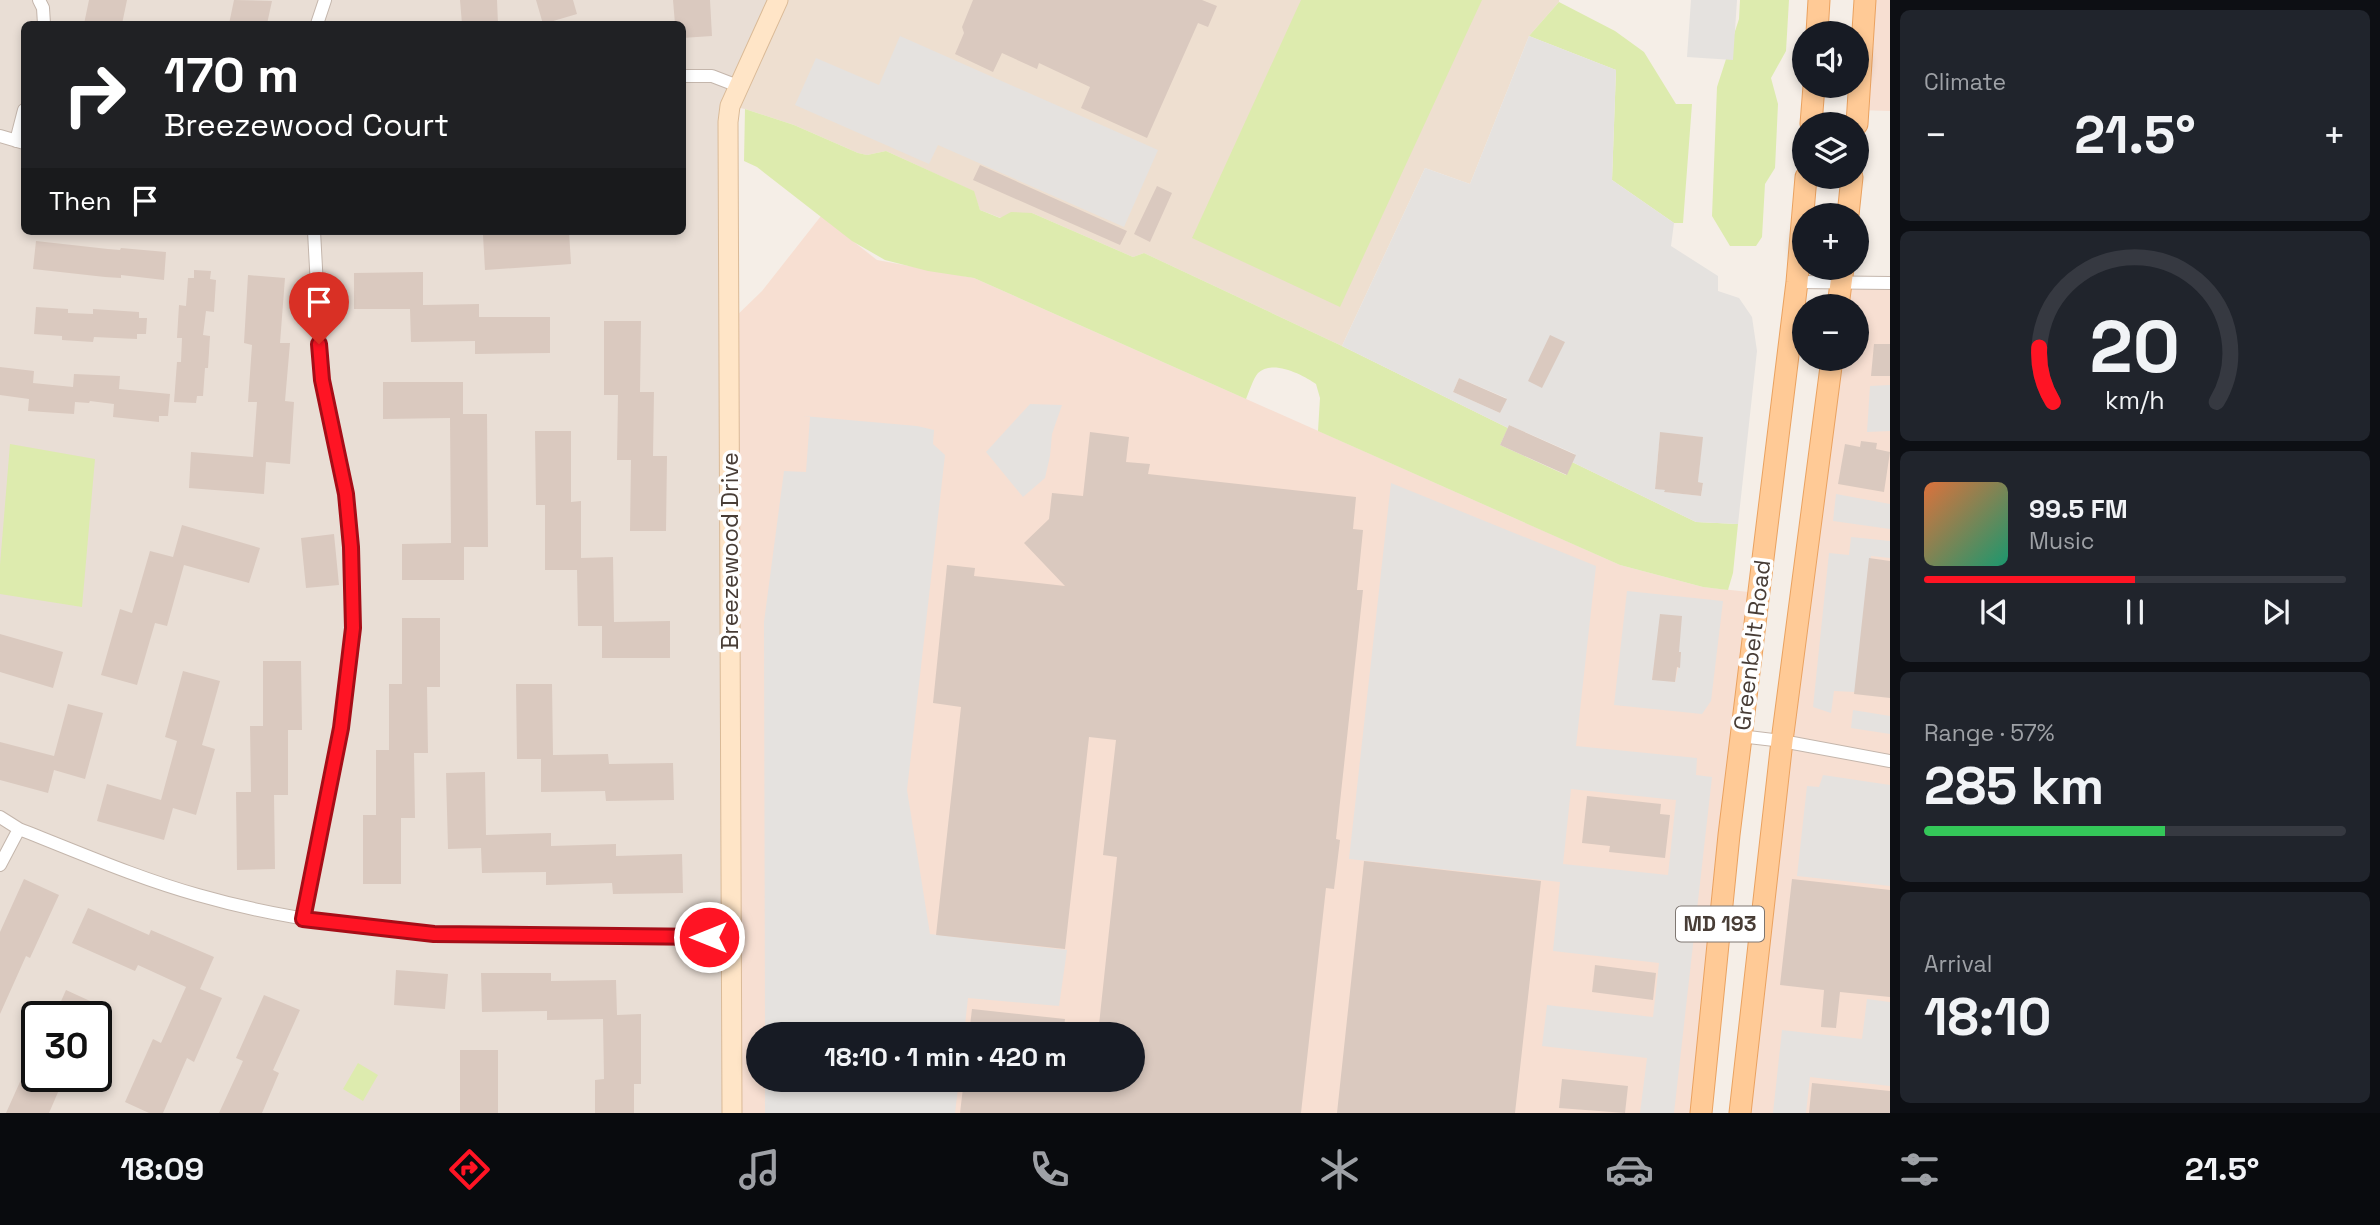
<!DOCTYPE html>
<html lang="en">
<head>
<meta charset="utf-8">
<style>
  :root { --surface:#171b24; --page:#20242c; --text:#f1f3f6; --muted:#9ea1a6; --line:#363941; --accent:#ff1424 }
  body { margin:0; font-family:"Space Grotesk",sans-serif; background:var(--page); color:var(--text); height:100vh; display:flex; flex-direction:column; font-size:26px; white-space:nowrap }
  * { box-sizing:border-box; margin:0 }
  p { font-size:23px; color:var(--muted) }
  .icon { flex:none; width:38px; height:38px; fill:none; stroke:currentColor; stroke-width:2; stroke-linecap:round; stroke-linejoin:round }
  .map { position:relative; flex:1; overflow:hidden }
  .side { display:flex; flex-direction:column; gap:10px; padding:10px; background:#0d0f14; width:490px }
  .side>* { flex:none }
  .top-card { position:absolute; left:21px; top:21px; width:665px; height:214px; border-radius:10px; box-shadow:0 4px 10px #0003; background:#202124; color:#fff; overflow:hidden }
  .buttons { position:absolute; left:1792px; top:21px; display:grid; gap:14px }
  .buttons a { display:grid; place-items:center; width:77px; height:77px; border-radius:50%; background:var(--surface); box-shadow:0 4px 10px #0003; font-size:35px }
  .speed { position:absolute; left:21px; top:1001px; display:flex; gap:14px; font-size:35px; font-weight:700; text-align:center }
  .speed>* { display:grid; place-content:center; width:91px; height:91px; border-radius:50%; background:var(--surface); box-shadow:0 4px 10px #0003; line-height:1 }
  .speed .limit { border:4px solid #111; border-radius:10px; background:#fff; color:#111 }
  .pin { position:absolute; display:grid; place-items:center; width:60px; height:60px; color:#fff; margin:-72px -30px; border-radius:50% 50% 50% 0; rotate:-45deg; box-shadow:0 0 7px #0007 }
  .pin .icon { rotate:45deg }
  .me { position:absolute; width:77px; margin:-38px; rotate:270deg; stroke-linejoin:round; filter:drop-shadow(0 0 5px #0008) }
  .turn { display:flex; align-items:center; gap:24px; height:147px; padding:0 28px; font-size:32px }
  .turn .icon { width:91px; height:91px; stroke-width:2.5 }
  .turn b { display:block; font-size:49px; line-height:60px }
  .then { display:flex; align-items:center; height:66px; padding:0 28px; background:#0003; gap:14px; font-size:26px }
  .big { font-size:52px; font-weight:800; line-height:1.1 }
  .side .tile { flex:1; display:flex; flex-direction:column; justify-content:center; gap:10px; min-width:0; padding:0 24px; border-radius:10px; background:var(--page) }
  .side .dial { align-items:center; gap:0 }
  .dial svg { height:182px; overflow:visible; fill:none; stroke:var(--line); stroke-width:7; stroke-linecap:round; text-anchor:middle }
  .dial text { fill:var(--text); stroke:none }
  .song { display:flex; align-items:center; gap:21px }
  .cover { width:84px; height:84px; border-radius:10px; background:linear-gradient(135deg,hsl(20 70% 55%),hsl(160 70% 35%)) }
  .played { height:7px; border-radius:4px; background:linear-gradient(90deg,var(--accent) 50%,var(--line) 50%) }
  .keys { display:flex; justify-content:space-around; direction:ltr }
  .heat { display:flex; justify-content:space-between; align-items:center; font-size:38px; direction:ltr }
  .charge { height:10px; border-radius:5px; background:linear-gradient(90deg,#34c759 57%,var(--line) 0) }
  .trip { position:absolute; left:746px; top:1022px; width:399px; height:70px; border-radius:35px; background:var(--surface); box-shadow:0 4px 10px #0003; font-weight:800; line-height:70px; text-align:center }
  .menu { display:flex; height:112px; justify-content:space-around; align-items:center; background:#090b0e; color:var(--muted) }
  .menu .icon { width:49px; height:49px }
  .menu .selected { color:var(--accent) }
  .menu b { font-size:32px; color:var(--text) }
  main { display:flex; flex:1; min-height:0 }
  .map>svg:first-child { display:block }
  .residential { fill:#e9ded5; fill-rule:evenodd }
  .commercial { fill:#f7dfd2; fill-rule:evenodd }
  .education { fill:#eedfd0 }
  .green { fill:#ddebae }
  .parking { fill:#e5e2df; fill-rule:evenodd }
  .building { fill:#dac9bf }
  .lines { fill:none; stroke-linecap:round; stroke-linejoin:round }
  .street-casing { stroke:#c4b6ac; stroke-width:14 }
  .secondary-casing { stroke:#daba97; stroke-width:21 }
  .primary-casing { stroke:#eaa260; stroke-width:23 }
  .street { stroke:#fff; stroke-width:12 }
  .secondary { stroke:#ffe5c7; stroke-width:19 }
  .primary { stroke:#ffca96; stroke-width:21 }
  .route-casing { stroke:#a60d17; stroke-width:18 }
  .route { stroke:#ff1424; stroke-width:12 }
  .labels { text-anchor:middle; stroke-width:7; stroke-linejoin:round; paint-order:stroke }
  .shield { fill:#fff; stroke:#7f7772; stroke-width:2 }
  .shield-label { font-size:21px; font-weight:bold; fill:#483d36 }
  .street-label { font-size:23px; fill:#483d36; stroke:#fff }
</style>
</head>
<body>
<main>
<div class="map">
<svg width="1890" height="1113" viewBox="0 0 1890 1113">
  <rect width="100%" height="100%" fill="#f5eee7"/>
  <path class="residential" d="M0,0H778L730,106L732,1113H0ZM24,24H682V231H24ZM37,1017H96V1076H37Z"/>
  <path class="commercial" d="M1865,0H1890V111L1858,110Z
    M821,216L877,260L974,278L1620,565L1703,587L1758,593L1701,1113H732L729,323L762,291ZM758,1034H1132V1080H758Z
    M1841,282L1890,283V1113H1740L1832,359H1857V306H1838Z"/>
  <path class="education" d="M778,0H1559V2L1529,36L1470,184L1425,168L1342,346L1144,253L1133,257L1032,213L1001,218L980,210L973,191L886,151L867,155L858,153L794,125L745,109L730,106Z"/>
  <path class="green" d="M1301,0H1482L1340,307L1192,238Z
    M1740,0H1789L1786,51L1771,78L1778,104L1775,168L1765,184L1762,237L1756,246H1730L1712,216L1717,87L1739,19Z
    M1559,2L1615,31L1644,52L1676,104H1692L1683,223H1674L1612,180L1616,70L1529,36Z
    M745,109L794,125L858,153L867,155L886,151L974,191L980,210L1000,218L1011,212L1032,213L1133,257L1144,253L1342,346L1508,428L1500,445L1566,475L1572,462L1696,522L1738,524L1733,573L1728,590L1703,587L1620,565L1318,431L1320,398L1316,384C1303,375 1273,359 1258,373C1253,379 1249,392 1246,399L974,278L928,271L885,260L852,241L757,167L744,161Z
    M10,444L95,459L82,607L0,594V565Z
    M358,1063L378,1075L363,1101L343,1089Z"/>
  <path class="parking" d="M1691,0H1737L1733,60L1687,57Z
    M900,36L1158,150L1124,227L938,145L929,164L795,105L816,58L879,85Z
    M1529,36L1616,70L1612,180L1674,223L1671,246L1718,276V291L1739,298L1752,317L1757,351L1738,524L1696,522L1572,462L1575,454L1509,425L1508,428L1342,346L1425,168L1470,184ZM1459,378L1506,398L1500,413L1453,392ZM1660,433L1702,437L1698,482L1703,483L1701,496L1665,492V490L1655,488Z
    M1890,385V431L1867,432L1870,386Z
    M1030,404L1062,405L1052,434L1050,456L1045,478L1023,497L986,452Z
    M803,416L917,426L934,430L933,444L945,455L907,790L930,934L1067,950L1059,1006L968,998L964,1034H765L764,622L784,471L806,472L810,417Z
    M1391,483L1596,566L1576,746L1697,758L1696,775L1712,777L1674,1113H1640L1647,1058L1542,1046L1547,1005L1653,1017L1659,963L1553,951L1560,882L1349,859ZM1571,789L1676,800L1668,875L1563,864Z
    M1836,494L1890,504V529L1833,521Z
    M1851,537L1890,541V558L1871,556L1855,692L1834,691L1831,713L1813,707L1829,553L1849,555Z
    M1627,591L1723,601L1711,701L1702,714L1614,705ZM1658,638L1681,653L1675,682L1652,679Z
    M1853,710L1890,716V734L1851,728Z
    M1823,775L1890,785V886L1797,876L1807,786L1819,787Z
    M1867,999L1890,1002V1086L1810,1077L1806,1113H1773L1782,1030L1862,1039Z
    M765,1080H959L955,1113H765Z"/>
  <path class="building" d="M89,0H127L122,24H84Z
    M234,0L272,1L267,24H229Z
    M460,0H497L498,24H462Z
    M536,0H573L577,14L543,24Z
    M673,0H710L712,36L682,38V24H675Z
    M973,0H1202L1217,6L1208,27L1198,23L1147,138L1081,108L1090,87L1039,63L1037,69L1002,53L993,72L955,54L964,33L962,27Z
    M980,165L1127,231L1120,245L973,180Z
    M1157,186L1172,193L1150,242L1134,234Z
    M527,231H569L571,264L485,270L483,235Z
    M36,241L108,249L120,250L121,248L166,252L164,280L121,275V278L105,277L33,269Z
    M194,270L211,271L210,279L216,280L214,312L206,311L203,335L210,336L208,368H205L203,396H197L196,403L174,402L177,362H181L182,338H177L179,305L186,306L188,278H194Z
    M423,272V305L479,304V317H550V353L475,354V341L411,342L410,309H354V273Z
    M248,275L285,278L280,343H290L285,401L294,402L290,464L266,462L264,494L189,488L191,452L253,457L257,402H248L252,345L244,343Z
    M36,307L68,309V313L93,314V309L139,312V318H147L146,334H137V339L94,337L93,342L62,340V336L34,334Z
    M604,321H641L640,392H654L653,456H667L666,531H630L631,460H617L618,395H604Z
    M1550,335L1565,342L1542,388L1528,381Z
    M1874,344H1890V376H1871Z
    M0,367L34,371L33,383L73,387L74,374L120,376L119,389L170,394L168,416H159V422L113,417L114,404L90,401L89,403L75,402L74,414L28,411L29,399L0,395Z
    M1459,378L1507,399L1500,413L1453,392Z
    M383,382H463V414H487L488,547H464V580H402V544L451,543L450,418L383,419Z
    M1509,425L1576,455L1567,475L1500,445Z
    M535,431H571V502L581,501V558L613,557L614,622L670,621V658H602V626H578L577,570H545V505H536Z
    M1090,432L1129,437L1126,462L1150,464L1148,474L1356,497L1353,529L1363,530L1357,590H1363L1336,839L1340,840L1334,889L1326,888L1301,1113H960L964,1080H1132V1034H1098L1117,857L1103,855L1116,740L1089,737L1065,949L936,935L961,707L933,703L947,565L975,568L974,576L1065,586L1024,543L1049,519L1052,493L1083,496Z
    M1660,432L1703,437L1698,482L1703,483L1701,496L1664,492L1665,490L1655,489Z
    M1861,441L1877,443L1876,449L1890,452L1884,492L1838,484L1845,444L1860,447Z
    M182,525L260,548L249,583L184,565L167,626L155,623L137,685L101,675L120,609L132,613L150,551L173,557Z
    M334,534L339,585L306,588L301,538Z
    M1869,558L1890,561V698L1854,694Z
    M1660,614L1682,616L1679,652H1681L1680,668L1677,667L1675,682L1652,680Z
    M402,618H440V687H427L428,753H414L415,818H401V884H363V815H376V750H389V684H402Z
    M0,634L63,652L53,688L0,672Z
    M263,661H301L302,730H288V795H274L275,869L237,870L236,792H251L250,726H263Z
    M183,671L220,681L202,745L215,749L196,815L173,808L164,840L97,821L107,784L161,800L177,741L165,737Z
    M516,684H552L553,755L608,754L609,764L673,763L674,800L606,801L605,791L541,792V759H517Z
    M68,704L103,713L85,779L54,770L48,793L0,780V742L54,756Z
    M485,772L486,835L551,833V846L616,844V856L682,854L683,893L613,894L612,883L546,885V872L482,873L481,848L448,849L446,773Z
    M1587,796L1661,804L1660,814L1670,815L1665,858L1609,852L1610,846L1582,843Z
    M1364,861L1541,881L1515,1113H1337Z
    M24,879L59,895L30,958L26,956L0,1014V932Z
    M1792,879L1890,890V997L1840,992L1836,1028L1821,1027L1824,990L1780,985Z
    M88,908L149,935L151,930L214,957L200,989L222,998L194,1062L187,1058L163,1113H149L125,1102L153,1039L161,1043L186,987L138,965L135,971L72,943Z
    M1595,965L1656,973L1653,1000L1592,992Z
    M396,970L448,974L445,1009L394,1005Z
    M481,973H551V981L616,980L617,1015L641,1014V1084H634V1113H595V1080L604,1079L603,1019L547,1020V1011L482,1012Z
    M66,990L101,1006L96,1017H54Z
    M264,995L300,1010L273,1070L279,1073L262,1113H219L243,1061L236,1058Z
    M972,1009L1065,1019L1063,1034H969Z
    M37,1044V1076H65L49,1113H6Z
    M460,1050H498V1113H460Z
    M1562,1079L1628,1086L1625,1113L1559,1108Z
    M1812,1083L1890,1091V1113H1809Z"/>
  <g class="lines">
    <defs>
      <path id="street" d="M39,0L43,8L44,24
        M317,24L325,0
        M682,76H712L738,86
        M0,136L24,143
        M16,141L24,110
        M1797,282L1890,283
        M1740,736L1782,741L1890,761
        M0,817L19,829C78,852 137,878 198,895C372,945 553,937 732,937
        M0,865L19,829
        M303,919L344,710L352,651L354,601L346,494L322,380L314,231"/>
      <path id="secondary" d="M732,1113L728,122L730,106L778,0"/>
      <path id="primary" d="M1817,33L1819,0
        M1811,124L1814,86
        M1857,124L1865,0
        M1848,215L1852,177
        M1838,306L1843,268
        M1701,1113L1729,835L1797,282L1806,177
        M1740,1113L1782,741L1832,359"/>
    </defs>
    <use href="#street" class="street-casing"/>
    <use href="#secondary" class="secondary-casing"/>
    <use href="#primary" class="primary-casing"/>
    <use href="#street" class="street"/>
    <use href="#secondary" class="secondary"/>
    <use href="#primary" class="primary"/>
  </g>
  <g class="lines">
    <defs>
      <path id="route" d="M319,344L322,380L346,494L351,547L353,628L341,728L303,919L434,934L709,937"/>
    </defs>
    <use href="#route" class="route-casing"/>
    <use href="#route" class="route"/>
  </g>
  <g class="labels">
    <rect class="shield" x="1676" y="906.5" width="88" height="35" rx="5"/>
    <g class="shield-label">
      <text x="1720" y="931">MD 193</text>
    </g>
    <g class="street-label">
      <text transform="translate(730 551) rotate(-90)" y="8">Breezewood Drive</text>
      <text transform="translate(1752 645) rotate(-83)" y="8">Greenbelt Road</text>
    </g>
  </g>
</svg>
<div class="buttons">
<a><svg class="icon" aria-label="sound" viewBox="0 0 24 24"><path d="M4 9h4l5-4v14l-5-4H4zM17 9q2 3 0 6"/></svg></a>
<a><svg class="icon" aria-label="layers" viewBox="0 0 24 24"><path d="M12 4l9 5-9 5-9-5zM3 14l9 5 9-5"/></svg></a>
<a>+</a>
<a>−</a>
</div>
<div class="speed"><div class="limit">30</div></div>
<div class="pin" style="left:319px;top:344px;background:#d93025"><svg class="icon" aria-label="arrive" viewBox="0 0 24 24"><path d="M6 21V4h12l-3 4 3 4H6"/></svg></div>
<svg class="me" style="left:709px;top:937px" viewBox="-20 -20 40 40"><circle r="17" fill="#ff1424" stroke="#fff" stroke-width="3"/><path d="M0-11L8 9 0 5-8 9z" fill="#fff"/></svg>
<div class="trip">18:10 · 1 min · 420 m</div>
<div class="top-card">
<div class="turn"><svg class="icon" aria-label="right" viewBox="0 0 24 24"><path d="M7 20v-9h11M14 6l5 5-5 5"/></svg><div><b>170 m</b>Breezewood Court</div></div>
<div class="then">Then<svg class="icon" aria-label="arrive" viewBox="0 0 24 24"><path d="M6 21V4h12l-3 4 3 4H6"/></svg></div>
</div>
</div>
<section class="side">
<div class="tile"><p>Climate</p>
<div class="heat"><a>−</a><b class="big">21.5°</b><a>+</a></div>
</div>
<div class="tile dial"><svg viewBox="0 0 100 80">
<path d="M14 69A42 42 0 1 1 86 69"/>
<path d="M14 69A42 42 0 0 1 8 45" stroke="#ff1424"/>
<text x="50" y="56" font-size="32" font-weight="700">20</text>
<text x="50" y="72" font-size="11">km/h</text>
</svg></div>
<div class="tile">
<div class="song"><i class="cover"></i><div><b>99.5 FM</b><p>Music</p></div></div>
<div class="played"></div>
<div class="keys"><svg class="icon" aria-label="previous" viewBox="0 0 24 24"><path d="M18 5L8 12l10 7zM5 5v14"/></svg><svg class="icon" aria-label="pause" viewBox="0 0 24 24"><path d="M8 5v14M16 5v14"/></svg><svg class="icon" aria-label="next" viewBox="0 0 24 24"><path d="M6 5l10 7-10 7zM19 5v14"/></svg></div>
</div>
<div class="tile"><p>Range · 57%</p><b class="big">285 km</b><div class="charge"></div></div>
<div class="tile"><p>Arrival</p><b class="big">18:10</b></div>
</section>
</main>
<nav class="menu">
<b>18:09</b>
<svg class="icon selected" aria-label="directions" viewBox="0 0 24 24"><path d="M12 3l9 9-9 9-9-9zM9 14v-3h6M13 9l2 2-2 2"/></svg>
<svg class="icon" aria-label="music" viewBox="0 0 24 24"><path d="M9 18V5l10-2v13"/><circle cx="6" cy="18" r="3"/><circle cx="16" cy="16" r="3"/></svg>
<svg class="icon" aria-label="phone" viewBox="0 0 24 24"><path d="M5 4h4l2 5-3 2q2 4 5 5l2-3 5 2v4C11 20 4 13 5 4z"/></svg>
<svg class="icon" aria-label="climate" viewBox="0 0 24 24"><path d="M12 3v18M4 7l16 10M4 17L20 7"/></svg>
<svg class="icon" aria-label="car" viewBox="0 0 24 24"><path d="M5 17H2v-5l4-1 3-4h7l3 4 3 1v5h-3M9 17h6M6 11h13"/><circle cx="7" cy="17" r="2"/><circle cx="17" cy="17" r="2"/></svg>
<svg class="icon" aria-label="filters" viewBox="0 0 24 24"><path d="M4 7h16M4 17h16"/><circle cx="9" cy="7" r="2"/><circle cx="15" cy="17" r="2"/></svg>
<b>21.5°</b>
</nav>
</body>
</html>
